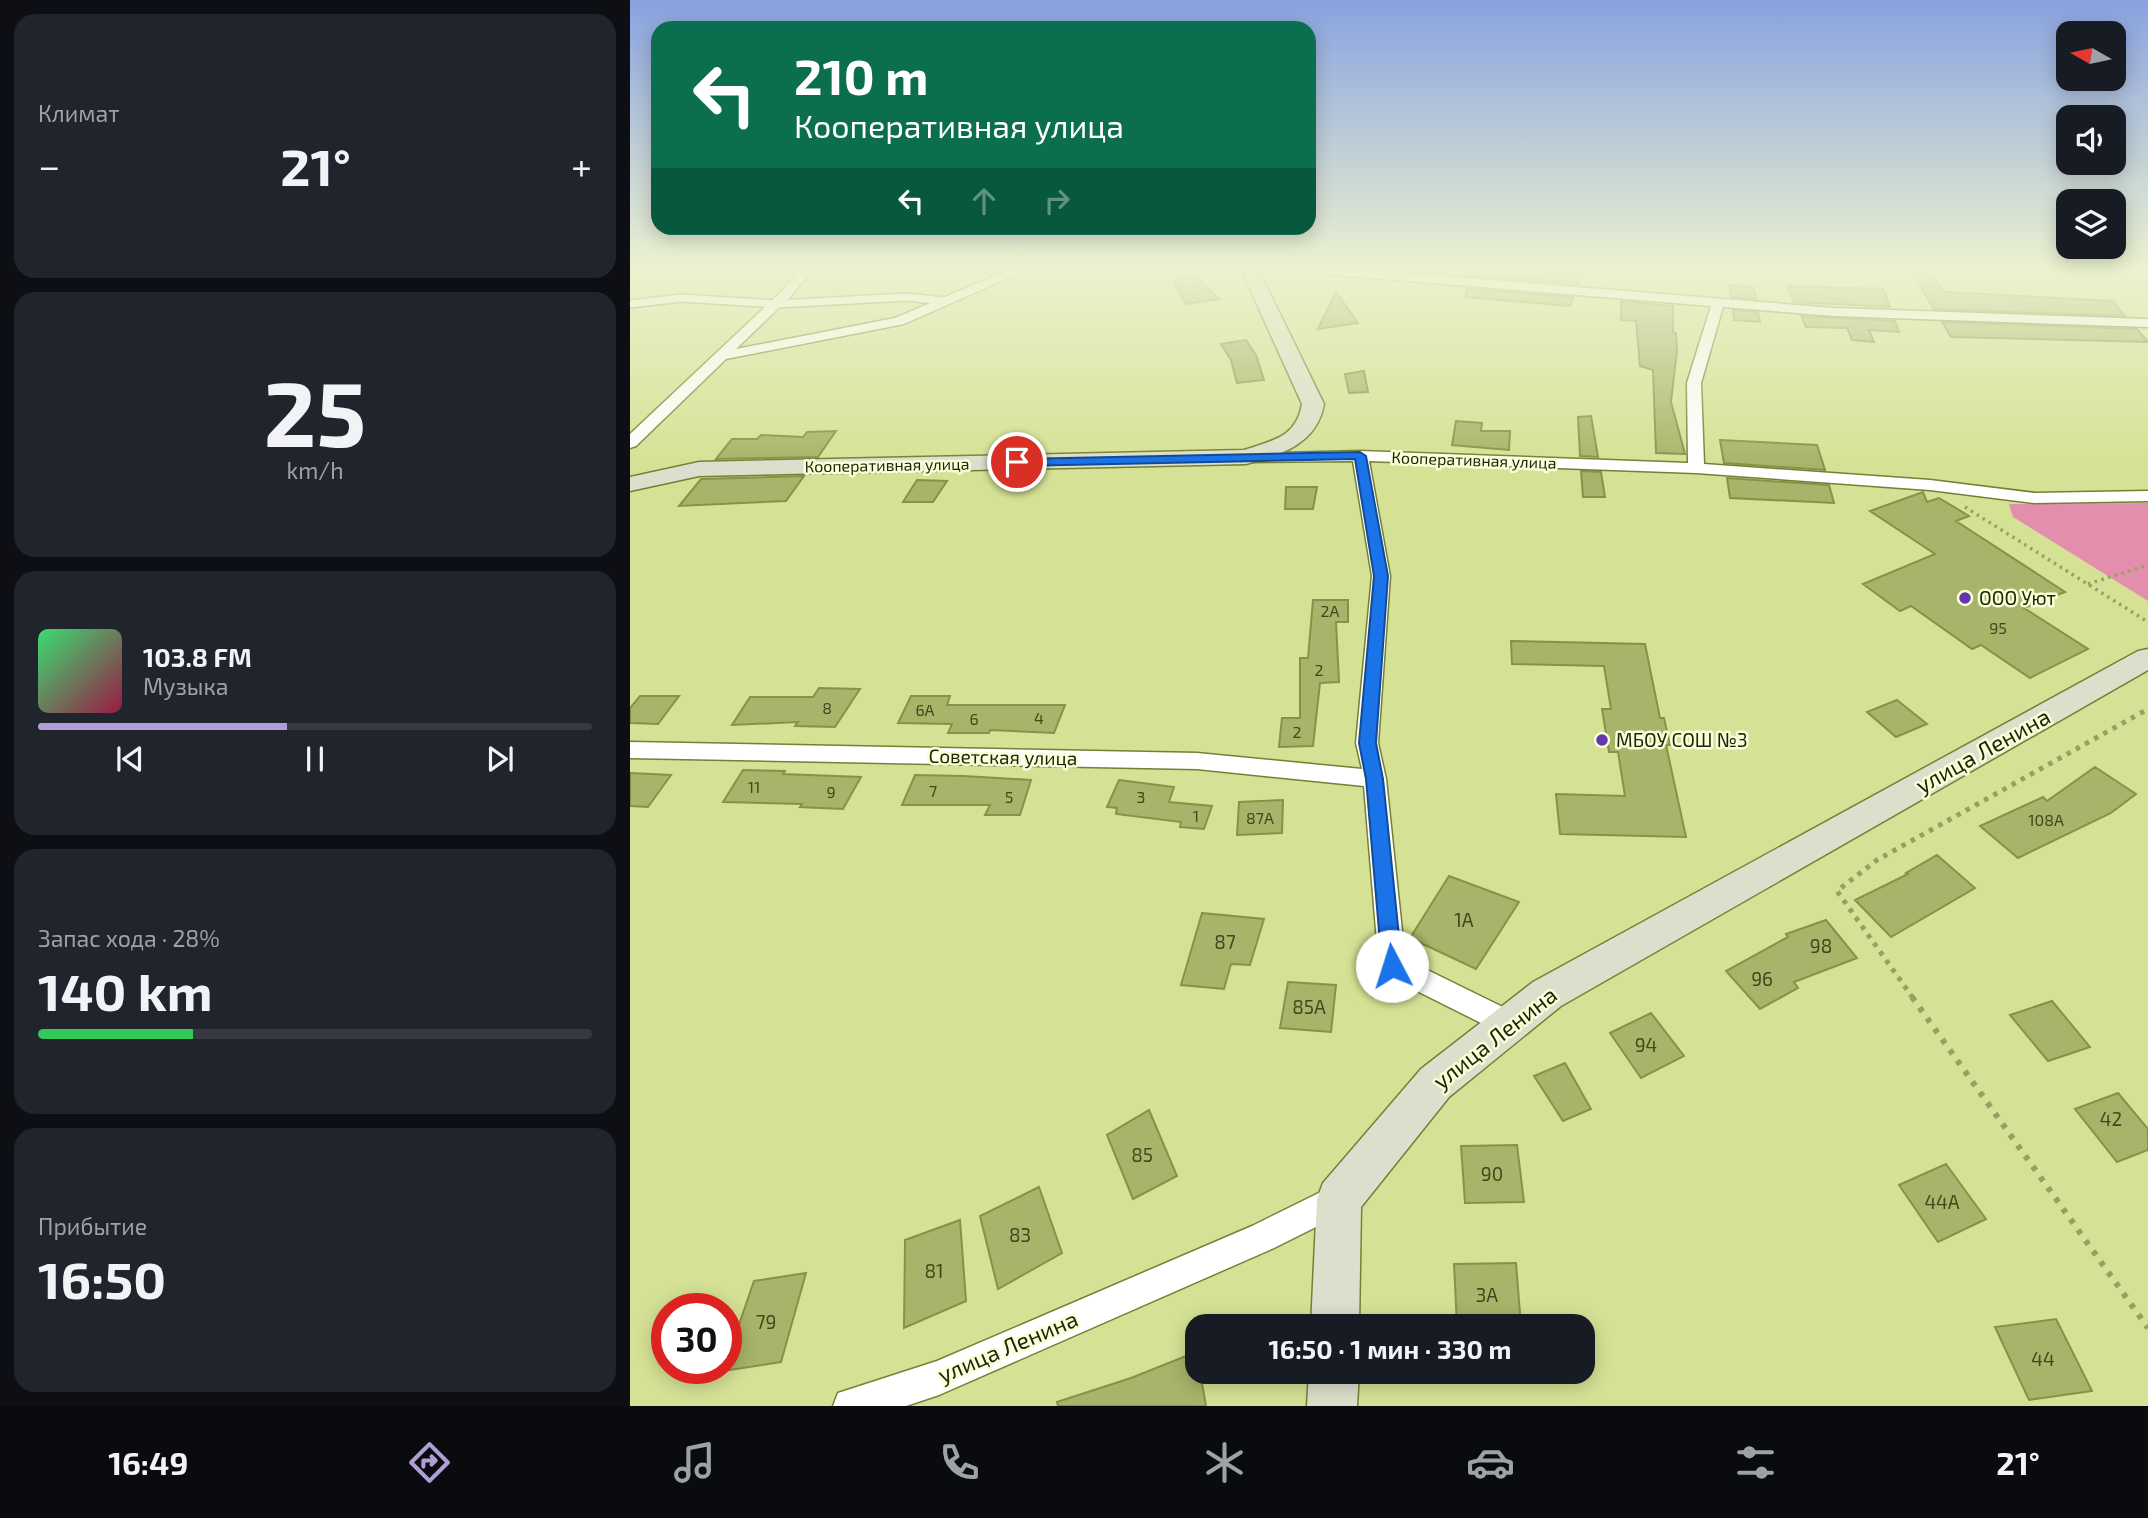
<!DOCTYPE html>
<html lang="ru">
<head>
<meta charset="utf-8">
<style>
  :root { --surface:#171b24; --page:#20242c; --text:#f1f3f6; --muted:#9ea1a6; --line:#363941; --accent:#b29ed6 }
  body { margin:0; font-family:"Exo 2",sans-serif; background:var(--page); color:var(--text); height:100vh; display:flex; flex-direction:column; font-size:26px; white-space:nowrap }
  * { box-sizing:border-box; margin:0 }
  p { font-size:23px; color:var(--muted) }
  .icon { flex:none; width:38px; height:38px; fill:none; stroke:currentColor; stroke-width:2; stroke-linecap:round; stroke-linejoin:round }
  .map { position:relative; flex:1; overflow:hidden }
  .details { display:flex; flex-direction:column; gap:14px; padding:14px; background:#0d0f14; width:630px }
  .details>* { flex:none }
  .banner { position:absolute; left:21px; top:21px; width:665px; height:214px; border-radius:21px; box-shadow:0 4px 18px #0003; background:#0b6e4f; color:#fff; overflow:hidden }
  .needle { width:46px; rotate:279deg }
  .buttons { position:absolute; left:1426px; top:21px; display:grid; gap:14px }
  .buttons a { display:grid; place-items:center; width:70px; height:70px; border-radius:14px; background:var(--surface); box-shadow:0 4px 18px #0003; font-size:35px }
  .speed { position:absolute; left:21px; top:1293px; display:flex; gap:14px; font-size:35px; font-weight:700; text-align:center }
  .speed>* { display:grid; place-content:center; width:91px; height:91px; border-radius:50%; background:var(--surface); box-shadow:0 4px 18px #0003; line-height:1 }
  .speed .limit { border:10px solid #d22; background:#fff; color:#111 }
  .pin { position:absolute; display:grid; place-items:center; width:60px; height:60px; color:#fff; margin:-30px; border:4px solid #fff; border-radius:50%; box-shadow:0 2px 7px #0007 }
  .me { position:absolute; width:77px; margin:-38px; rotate:355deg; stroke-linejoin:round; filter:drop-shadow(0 0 5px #0008) }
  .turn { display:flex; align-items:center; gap:24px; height:147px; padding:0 28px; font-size:32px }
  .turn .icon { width:91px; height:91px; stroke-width:2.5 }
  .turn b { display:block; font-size:49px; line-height:60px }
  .lanes { display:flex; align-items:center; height:66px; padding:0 28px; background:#0003; justify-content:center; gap:35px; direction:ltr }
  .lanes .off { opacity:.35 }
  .big { font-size:52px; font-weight:700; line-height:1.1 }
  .details .widget { flex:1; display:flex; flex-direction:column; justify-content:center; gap:10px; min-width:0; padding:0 24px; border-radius:21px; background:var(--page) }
  .details .dial { align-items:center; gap:0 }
  .dial b { font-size:91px; line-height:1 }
  .song { display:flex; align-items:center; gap:21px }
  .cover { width:84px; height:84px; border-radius:10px; background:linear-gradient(135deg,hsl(140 70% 55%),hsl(340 70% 35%)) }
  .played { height:7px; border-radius:4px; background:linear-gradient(90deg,var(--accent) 45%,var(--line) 45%) }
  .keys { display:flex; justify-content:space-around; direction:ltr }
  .heat { display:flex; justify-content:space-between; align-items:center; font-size:38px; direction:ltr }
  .charge { height:10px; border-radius:5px; background:linear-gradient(90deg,#34c759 28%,var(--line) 0) }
  .trip { position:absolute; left:555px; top:1314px; width:410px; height:70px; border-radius:21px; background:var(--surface); box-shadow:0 4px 18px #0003; font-weight:700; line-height:70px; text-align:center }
  .tab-bar { display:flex; height:112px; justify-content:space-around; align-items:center; background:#090b0e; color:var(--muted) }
  .tab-bar .icon { width:49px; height:49px }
  .tab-bar .active { color:var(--accent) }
  .tab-bar b { font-size:32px; color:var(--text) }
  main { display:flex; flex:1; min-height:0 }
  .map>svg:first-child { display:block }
  .green { fill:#e48eae }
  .building { fill:#a8b469; stroke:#879248; stroke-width:2 }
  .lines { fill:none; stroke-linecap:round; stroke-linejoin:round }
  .lane-casing { stroke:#757f35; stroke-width:10 }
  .street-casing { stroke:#757f35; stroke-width:3 }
  .secondary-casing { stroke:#757f35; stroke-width:3 }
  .path-far2 { stroke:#96a063; stroke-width:3.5; stroke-dasharray:2.5 4.5; stroke-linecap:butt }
  .path-far1 { stroke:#96a063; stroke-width:5; stroke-dasharray:4.5 6; stroke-linecap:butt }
  .path { stroke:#96a063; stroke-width:6; stroke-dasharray:5 8; stroke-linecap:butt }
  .lane { stroke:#fff; stroke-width:7 }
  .street { fill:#fff; fill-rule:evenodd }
  .secondary { fill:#dcdfcb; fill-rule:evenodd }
  .route { fill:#1a73e8; stroke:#114b97; stroke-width:2 }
  .poi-dot { fill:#6537ae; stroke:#f7ffd9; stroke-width:2.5 }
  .labels { text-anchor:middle; stroke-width:5; stroke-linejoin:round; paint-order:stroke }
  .far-street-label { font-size:16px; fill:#1f2404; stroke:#f7ffd9 }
  .number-label { font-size:16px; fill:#41481d }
  .poi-label { font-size:19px; fill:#1f2404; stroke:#f7ffd9; text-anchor:start }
  .street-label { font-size:19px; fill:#1f2404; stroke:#f7ffd9 }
  .near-number-label { font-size:19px; fill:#41481d }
  .near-street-label { font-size:23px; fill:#1f2404; stroke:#f7ffd9 }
</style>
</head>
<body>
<main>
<section class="details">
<div class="widget"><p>Климат</p>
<div class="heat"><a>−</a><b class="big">21°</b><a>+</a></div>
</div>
<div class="widget dial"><b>25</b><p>km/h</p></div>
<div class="widget">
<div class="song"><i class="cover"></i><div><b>103.8 FM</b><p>Музыка</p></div></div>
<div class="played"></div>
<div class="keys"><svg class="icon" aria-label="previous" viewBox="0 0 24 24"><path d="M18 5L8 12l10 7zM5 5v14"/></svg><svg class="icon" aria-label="pause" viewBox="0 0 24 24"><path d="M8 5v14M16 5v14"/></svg><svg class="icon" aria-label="next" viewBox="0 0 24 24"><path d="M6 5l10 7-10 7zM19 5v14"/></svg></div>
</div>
<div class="widget"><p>Запас хода · 28%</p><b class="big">140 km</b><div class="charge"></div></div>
<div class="widget"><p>Прибытие</p><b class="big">16:50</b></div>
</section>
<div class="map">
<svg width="1518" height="1406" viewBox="0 0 1518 1406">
  <rect width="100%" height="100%" fill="#d5e295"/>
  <path class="green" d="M1518,503V601L1383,517L1379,504Z"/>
  <path class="building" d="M841,267H929L953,270L948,284L839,276Z
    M1279,267H1295L1315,292L1483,301L1495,316L1304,309Z
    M566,277L589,299L556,304L543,281Z
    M1099,285L1123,287L1126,299L1101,297Z
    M1157,286L1253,289L1260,307L1164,302Z
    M837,289L943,297L940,306L835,297Z
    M706,292L728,323L688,329Z
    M991,301L1043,306V333H1046L1047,350L1041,402L1055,454L1026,453L1023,370L1010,366L1006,321L991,320Z
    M1103,310L1128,312L1130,322L1104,320Z
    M1171,316L1265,321L1269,332L1239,330L1244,342L1222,340L1217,328L1176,327Z
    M1312,322L1507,329L1518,342L1321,337Z
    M616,340L626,355L634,380L607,383L601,360L591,344Z
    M734,371L738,392L719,393L715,374Z
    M961,416L968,457L950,456L948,417Z
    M826,421L852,423L851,431H880L879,450L822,445Z
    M206,431L188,457L86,459L102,439H127L131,435L173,437L177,432Z
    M1090,440L1187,445L1195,470L1094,463Z
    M951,471L971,472L975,497H953Z
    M174,476L156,501L49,506L71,479Z
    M1097,478L1199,485L1204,503L1100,498Z
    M287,480L317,481L303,502H273Z
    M656,487H687L683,509H655Z
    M1293,492L1297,502L1309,498L1339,516L1326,521L1435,592L1394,608L1458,649L1400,678L1351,645L1342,649L1281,606L1270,611L1233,584L1305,554L1240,511Z
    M683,600H718V622H706L709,682L690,683L683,746L649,747L652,718H670V658H678Z
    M881,641L1015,644L1030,718H1034L1040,745H1036L1056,837L930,834L926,794L995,796L988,752H979L972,709H981L974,666L882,664Z
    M189,688L230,689L205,727L165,726L168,722L102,725L120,697H183Z
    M10,696H49L28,724L0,723V708Z
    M281,696H320L317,705H435L424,733L360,730L359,733H318L322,724L268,723Z
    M1267,700L1297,724L1266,737L1237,712Z
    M1465,767L1506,794L1481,813L1388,858L1350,826L1413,797L1417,801Z
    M113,770L155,771L153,774L231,777L213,809L170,807L172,804L93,802Z
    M0,773L41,775L18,807L0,806Z
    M285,775L334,776L401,780L390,815H355L360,805H272Z
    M489,780L544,787L539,802L582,806L574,829L550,827L551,822L486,814L487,808L477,807Z
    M653,800L652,833L607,835L609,802Z
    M1307,855L1345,888L1261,937L1225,900L1278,874L1276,873Z
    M819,876L889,902L846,969L780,938Z
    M572,913L634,919L620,965L601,964L594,989L551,985Z
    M1196,920L1227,958L1164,982L1168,988L1130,1009L1096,971L1158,937L1156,934Z
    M658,982L706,985L701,1032L650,1028Z
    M1422,1001L1460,1047L1418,1061L1380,1015Z
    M1021,1013L1054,1056L1011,1078L980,1033Z
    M935,1063L961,1109L933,1121L904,1076Z
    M1488,1093L1518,1129V1150L1487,1162L1445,1109Z
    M519,1110L547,1176L503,1199L477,1135Z
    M887,1145L894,1202L835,1203L831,1146Z
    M1316,1164L1356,1219L1308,1242L1269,1185Z
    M409,1187L432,1253L368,1289L350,1216Z
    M330,1220L336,1301L274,1328L275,1240Z
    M886,1263L891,1326H827L824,1264Z
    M176,1273L151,1362L93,1371L124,1281Z
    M1426,1319L1462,1391L1399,1400L1365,1327Z
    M566,1352L567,1372H570L576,1406H428L427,1402L501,1378Z"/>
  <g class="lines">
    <defs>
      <path id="lane" d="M0,304L51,298L147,304L276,297L314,301"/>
      <path id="street" d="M172,267H185L159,298L106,349L265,318L386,267H403L274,324L96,359L6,446L0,448V434L151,292Z
        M650,267H702L1204,308L1518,319V327L1204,316L1093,307L1071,383L1074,464L1300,480L1405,493L1518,491V501L1405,503L1300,490L1066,473L739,461L760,576L748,743L756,779L775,959L889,1015L893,1024L889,1033L879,1037L753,974L749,966L734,786L567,769L0,758V742L567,753L732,769L726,743L742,576L723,461L616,462L610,460L608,457L610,454L730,451L1058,463L1057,383L1081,306L656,271Z
        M709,1183L720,1188L725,1199L720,1210L644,1248L309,1395L276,1406H203L208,1393L307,1361L622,1226Z"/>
      <path id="secondary" d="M610,267H627L694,404C687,444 651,455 616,464L69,476L0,491V477L69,462L614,450C643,440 666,438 672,404Z
        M1518,649V670L931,1006L819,1097L731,1207L729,1326H681L687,1199L693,1183L791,1069L903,982L1508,651Z
        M679,1372H729L727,1406H677Z"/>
    </defs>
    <use href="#lane" class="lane-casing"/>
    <use href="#street" class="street-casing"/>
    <use href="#secondary" class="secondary-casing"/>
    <path class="path-far2" d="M1335,507L1518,622
      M1458,584L1518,565"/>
    <path class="path-far1" d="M1283,998L1207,891L1247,860L1518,709"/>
    <path class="path" d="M1282,997L1518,1328"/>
    <use href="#lane" class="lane"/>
    <use href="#street" class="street"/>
    <use href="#secondary" class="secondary"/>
  </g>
  <linearGradient id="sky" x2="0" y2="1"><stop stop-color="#89a2e0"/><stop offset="0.58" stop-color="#ecf2cf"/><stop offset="1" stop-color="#ecf2cf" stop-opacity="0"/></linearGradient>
  <rect width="1518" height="464" fill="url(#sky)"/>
  <path class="route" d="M730,452L736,456L758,576L746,743L753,779L772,966L769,972L762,975L755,972L752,966L736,779L729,743L744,576L725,459L387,466L381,462L387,459Z"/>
  <g class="poi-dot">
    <circle cx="1335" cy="598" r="7"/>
    <circle cx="972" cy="740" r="7"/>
  </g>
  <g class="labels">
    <g class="far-street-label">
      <text transform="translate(844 460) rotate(2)" y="6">Кооперативная улица</text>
      <text transform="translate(257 465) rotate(-1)" y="6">Кооперативная улица</text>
    </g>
    <g class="number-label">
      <text x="700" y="617">2А</text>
      <text x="1368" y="634">95</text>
      <text x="689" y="676">2</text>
      <text x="197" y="714">8</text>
      <text x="295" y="716">6А</text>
      <text x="409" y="724">4</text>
      <text x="344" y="725">6</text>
      <text x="667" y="738">2</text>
      <text x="124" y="793">11</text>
      <text x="303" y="797">7</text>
      <text x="201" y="798">9</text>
      <text x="379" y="803">5</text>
      <text x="511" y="803">3</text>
      <text x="566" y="822">1</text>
      <text x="630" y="824">87А</text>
      <text x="1416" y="826">108А</text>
    </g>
    <g class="poi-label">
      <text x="1349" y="605">ООО Уют</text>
      <text x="986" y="747">МБОУ СОШ №3</text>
    </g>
    <g class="street-label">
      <text transform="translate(373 757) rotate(1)" y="7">Советская улица</text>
    </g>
    <g class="near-number-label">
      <text x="834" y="927">1А</text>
      <text x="595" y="949">87</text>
      <text x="1191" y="953">98</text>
      <text x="1132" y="986">96</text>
      <text x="679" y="1014">85А</text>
      <text x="1016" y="1052">94</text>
      <text x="1481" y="1126">42</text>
      <text x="512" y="1162">85</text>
      <text x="862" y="1181">90</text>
      <text x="1312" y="1209">44А</text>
      <text x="390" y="1242">83</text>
      <text x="304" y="1278">81</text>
      <text x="857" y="1302">3А</text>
      <text x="136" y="1329">79</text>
      <text x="1413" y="1366">44</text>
    </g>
    <g class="near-street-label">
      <text transform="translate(1353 751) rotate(-29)" y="8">улица Ленина</text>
      <text transform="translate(865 1038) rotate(-38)" y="8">улица Ленина</text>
      <text transform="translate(378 1347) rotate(-23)" y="8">улица Ленина</text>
    </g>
  </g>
</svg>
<div class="buttons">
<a><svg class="needle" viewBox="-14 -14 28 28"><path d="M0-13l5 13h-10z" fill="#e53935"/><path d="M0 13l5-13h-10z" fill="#9ea1a6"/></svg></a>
<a><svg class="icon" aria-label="sound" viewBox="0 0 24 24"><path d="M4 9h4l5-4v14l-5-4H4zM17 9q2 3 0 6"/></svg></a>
<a><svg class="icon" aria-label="layers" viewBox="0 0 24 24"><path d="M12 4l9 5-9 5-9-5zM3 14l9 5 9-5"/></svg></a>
</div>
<div class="speed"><div class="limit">30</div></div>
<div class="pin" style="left:387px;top:462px;background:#d93025"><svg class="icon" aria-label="arrive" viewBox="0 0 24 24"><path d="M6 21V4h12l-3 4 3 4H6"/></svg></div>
<svg class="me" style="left:762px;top:966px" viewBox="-20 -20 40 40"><circle r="19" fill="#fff"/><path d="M0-13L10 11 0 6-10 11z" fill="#1a73e8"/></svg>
<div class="trip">16:50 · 1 мин · 330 m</div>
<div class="banner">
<div class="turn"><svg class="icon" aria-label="left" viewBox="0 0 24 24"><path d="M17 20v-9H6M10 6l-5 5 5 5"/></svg><div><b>210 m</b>Кооперативная улица</div></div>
<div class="lanes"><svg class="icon" aria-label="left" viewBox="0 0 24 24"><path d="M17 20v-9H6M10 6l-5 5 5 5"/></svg><svg class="icon off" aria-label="ahead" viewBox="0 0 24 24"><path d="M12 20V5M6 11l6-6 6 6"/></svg><svg class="icon off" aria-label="right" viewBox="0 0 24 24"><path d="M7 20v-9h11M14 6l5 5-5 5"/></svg></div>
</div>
</div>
</main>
<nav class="tab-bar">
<b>16:49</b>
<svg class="icon active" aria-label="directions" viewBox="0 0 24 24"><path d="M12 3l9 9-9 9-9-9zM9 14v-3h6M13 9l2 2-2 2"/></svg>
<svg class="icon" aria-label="music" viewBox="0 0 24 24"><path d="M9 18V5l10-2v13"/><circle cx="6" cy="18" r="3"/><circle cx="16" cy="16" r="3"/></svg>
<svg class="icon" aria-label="phone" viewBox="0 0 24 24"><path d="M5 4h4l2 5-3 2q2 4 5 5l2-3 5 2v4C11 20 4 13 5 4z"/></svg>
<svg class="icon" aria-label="climate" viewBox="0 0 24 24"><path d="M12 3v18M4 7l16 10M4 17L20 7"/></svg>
<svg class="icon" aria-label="car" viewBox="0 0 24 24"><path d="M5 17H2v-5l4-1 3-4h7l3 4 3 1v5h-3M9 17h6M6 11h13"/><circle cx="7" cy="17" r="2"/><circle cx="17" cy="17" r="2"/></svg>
<svg class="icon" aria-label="filters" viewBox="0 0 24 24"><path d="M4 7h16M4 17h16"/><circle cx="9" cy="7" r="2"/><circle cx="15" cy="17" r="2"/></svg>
<b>21°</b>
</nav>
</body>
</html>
